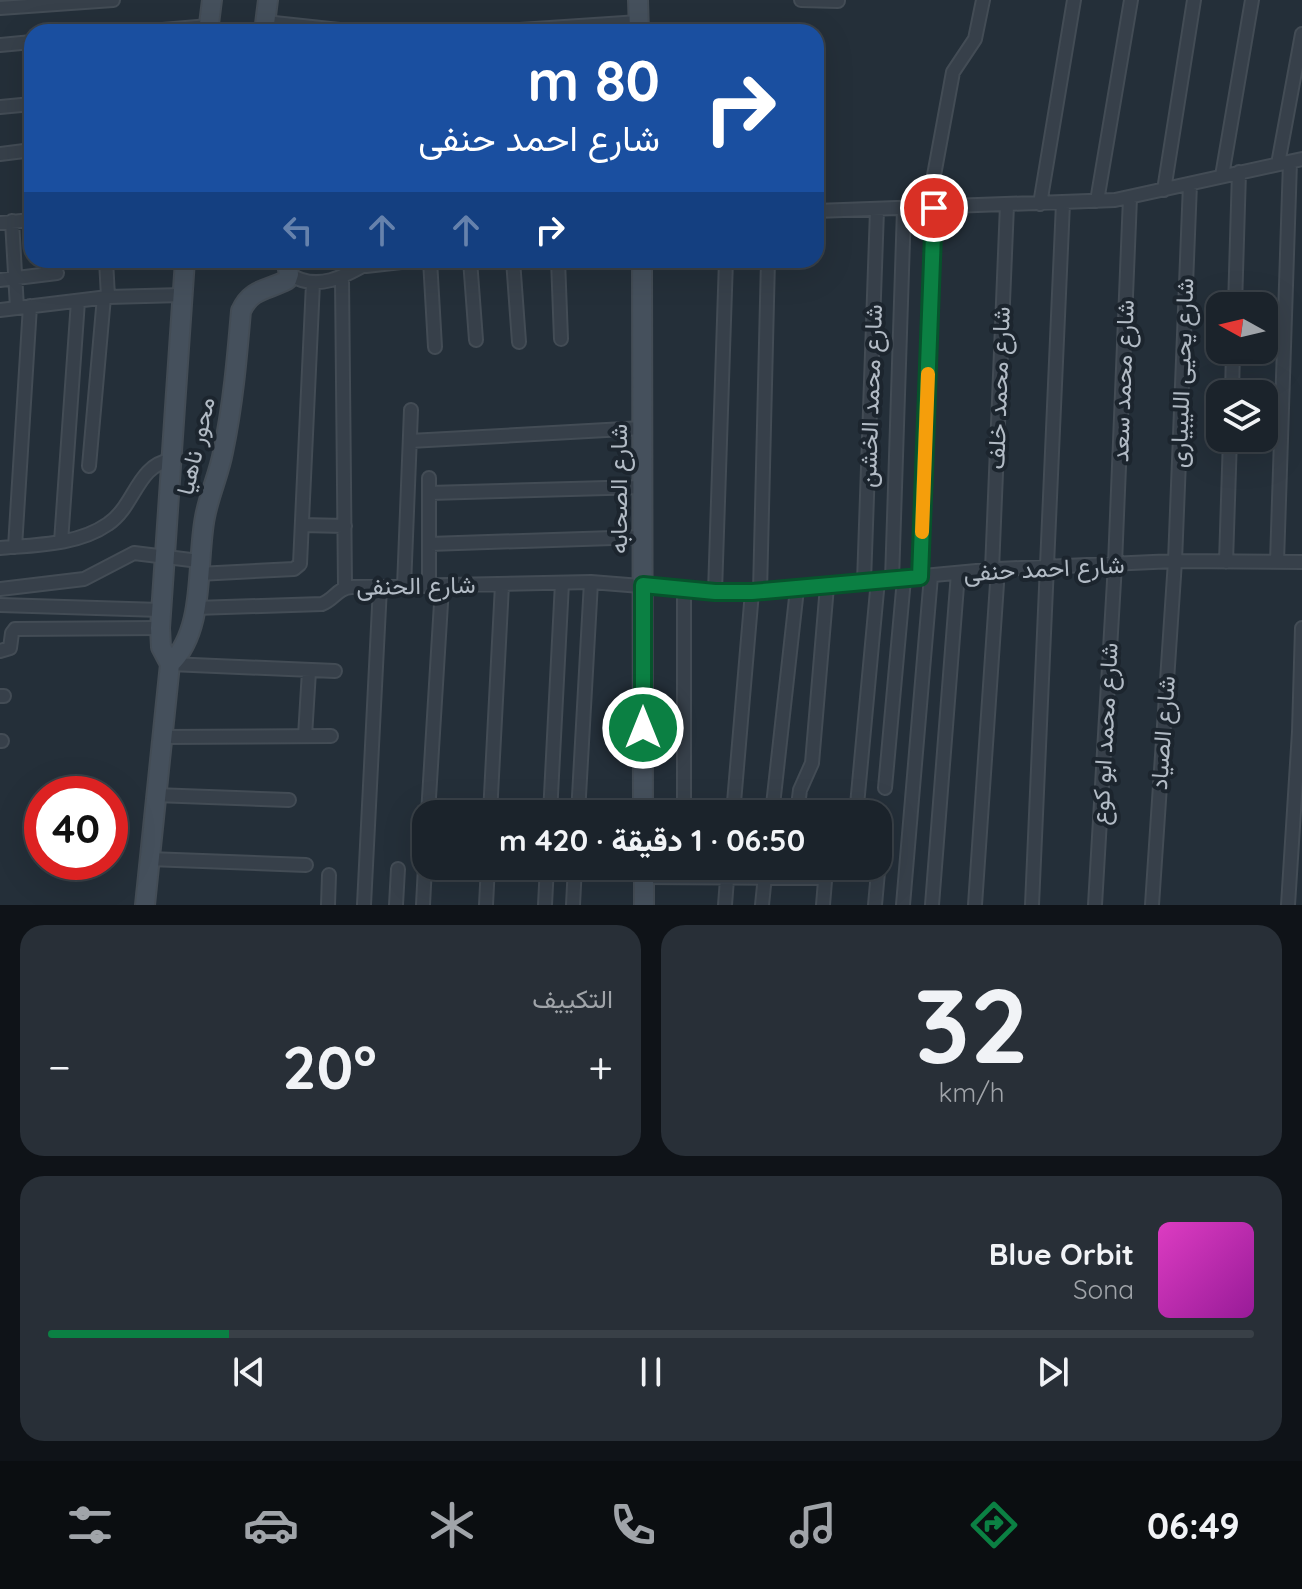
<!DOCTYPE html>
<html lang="ar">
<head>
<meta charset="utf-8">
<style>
  :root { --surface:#1b232b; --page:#282f37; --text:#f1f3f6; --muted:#a0a4a9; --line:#394047; --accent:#0b8043 }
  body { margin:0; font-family:Quicksand,Vazirmatn,sans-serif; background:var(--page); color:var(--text); direction:rtl; height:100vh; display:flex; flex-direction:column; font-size:30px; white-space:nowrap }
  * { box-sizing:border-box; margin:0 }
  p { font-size:26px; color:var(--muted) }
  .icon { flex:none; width:44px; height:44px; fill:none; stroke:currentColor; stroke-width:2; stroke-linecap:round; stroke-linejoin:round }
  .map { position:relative; height:905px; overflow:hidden; direction:ltr }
  .details { display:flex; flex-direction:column; gap:20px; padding:20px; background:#0f1318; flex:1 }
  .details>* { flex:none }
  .top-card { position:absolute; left:24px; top:24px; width:800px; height:244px; border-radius:24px; box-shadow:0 8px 32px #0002,0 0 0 2px var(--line); direction:rtl; background:#1a4fa0; color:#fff; overflow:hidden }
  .needle { width:52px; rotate:278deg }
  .tools { position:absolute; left:1206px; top:292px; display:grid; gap:16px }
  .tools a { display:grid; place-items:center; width:72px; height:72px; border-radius:16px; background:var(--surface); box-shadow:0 8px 32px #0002,0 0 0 2px var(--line); font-size:40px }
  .speed { position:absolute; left:24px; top:776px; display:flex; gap:16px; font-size:40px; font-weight:700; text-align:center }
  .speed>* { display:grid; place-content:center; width:104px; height:104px; border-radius:50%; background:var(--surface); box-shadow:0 8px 32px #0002,0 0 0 2px var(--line); line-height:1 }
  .speed .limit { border:12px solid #d22; background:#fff; color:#111 }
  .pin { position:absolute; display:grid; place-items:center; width:68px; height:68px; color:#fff; margin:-34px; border:4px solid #fff; border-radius:50%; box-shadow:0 2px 8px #0007 }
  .me { position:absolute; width:88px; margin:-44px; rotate:0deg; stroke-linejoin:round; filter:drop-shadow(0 0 6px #0008) }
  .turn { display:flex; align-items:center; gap:28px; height:168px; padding:0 32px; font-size:36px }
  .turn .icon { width:104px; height:104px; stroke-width:2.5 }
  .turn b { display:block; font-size:56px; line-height:68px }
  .lanes { display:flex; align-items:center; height:76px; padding:0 32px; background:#0003; justify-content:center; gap:40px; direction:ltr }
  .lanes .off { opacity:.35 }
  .big { font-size:60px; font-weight:800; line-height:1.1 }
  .details .card { flex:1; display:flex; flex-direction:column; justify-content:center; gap:12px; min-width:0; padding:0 28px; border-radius:24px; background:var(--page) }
  .details .dial { align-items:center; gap:0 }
  .dial b { font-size:104px; line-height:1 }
  .song { display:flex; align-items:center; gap:24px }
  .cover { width:96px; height:96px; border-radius:12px; background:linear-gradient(135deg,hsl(310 70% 55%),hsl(300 70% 35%)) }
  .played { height:8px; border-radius:4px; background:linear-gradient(90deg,var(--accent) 15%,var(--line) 15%) }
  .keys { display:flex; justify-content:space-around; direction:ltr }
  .heat { display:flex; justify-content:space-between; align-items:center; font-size:44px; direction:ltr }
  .details .tiles { flex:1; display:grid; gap:20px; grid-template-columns:1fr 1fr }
  .card:last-child { grid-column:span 2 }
  .trip { position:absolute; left:412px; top:800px; width:480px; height:80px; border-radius:24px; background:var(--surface); box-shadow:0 8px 32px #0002,0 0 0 2px var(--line); font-weight:800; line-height:80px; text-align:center; direction:rtl }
  .menu { display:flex; height:128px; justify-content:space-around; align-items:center; background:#0b0e11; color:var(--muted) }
  .menu .icon { width:56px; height:56px }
  .menu .selected { color:var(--accent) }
  .menu b { font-size:36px; color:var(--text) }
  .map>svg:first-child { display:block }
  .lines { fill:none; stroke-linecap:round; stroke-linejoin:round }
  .street-casing { stroke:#434c55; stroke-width:16 }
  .secondary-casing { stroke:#434c55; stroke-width:22 }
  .street { stroke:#37404a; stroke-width:12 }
  .secondary { stroke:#45505c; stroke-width:18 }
  .route-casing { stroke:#07532c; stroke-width:20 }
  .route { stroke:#0b8043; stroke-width:14 }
  .slow { stroke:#f59e0b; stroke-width:14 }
  .labels { text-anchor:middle; stroke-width:8; stroke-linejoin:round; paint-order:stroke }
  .street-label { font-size:24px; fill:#b2bbc5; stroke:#1c252e }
</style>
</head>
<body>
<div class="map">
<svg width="1302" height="905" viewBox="0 0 1302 905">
  <rect width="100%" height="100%" fill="#242f39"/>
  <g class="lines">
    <defs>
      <path id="street" d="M801,0L838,1
        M0,8L113,0
        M265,22L358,32
        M139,32L209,26
        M490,32L639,22
        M0,45L32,42
        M0,107L32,104
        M0,154L32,150
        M1278,164L1302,34
        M1222,176L1252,0
        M1164,190L1194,0
        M1097,201L1131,0
        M1040,204L1074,0
        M928,208L953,72L975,39L983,0
        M816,211L1115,200L1302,159
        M12,221L17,308
        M0,223L32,220
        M106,260L108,297
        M430,260L435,347
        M470,260L476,340
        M513,260L519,342
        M558,260L561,339
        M366,266L419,260
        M289,274C318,293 347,275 373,260
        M342,278L345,587
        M0,280L57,273
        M1235,306L1239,172
        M0,310L108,297L182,295
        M1232,394L1233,350
        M410,441L642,428
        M89,466L104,297
        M429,478V587
        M429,493L643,487
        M302,525L345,526
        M61,542L78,301
        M429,544L643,537
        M15,547L30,306
        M0,548C36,545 78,545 108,524C135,506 137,465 171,460
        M1226,562L1230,438
        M1277,562L1290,162
        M992,570L1007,205
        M198,574L294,569L300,564L313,283
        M920,577L934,208
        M892,580L904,209
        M864,582L877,210
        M404,587L411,410
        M0,589L84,579L134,553L199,561
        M684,590V814
        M715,592L726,260
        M760,592L768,260
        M0,605L161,610
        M195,608L322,604C335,599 337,588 352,587L591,582L715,592H752L998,569L1175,561L1302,562
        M0,651L10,648L12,633L15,629L160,628
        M170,664L335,671
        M0,696H4
        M305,736L309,671
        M161,737L331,736
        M0,741H2
        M885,788L904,579
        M155,795L289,800
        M428,814L442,587
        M490,814L502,585
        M550,814L562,583
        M578,814L591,582
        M733,814L752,592
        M772,814L797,589
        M797,814L800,790L812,763L827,586
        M861,814L857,805L878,580
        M149,859L306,865
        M644,877L823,878L825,881L823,905
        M328,905L329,875
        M364,905L380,587
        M396,905L398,869
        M423,905L426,847
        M486,905L488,866
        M545,905L547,866
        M573,905L575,866
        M725,905L728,866
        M762,905L766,866
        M875,905L883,817
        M903,905L931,576
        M932,905L958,573
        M975,905L998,569
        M1032,905L1063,203
        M1095,905L1115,564L1130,198
        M1152,905L1175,561L1190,184
        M1288,905L1299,732L1302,628"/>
      <path id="secondary" d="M638,0L639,32
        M208,32L212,0
        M264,32L268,0
        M642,260L643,814
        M170,664L161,647L160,628L185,260
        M644,866V905
        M145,905L170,664C206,630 196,563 205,517C209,495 219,474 223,452C233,405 237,358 241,311C251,288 269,290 287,280L289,274L286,260"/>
    </defs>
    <use href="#street" class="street-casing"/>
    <use href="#secondary" class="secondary-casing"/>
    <use href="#street" class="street"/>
    <use href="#secondary" class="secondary"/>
  </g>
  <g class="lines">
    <defs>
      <path id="route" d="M643,728V585L715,592H752L920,577L934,208"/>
    </defs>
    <use href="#route" class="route-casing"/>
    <use href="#route" class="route"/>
    <path class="slow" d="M922,532L928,374"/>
  </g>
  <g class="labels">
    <g class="street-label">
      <text transform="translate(1182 373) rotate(-88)" y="8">شارع يحيى الليبيارى</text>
      <text transform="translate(1123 381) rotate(-88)" y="8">شارع محمد سعد</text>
      <text transform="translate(999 388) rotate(-88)" y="8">شارع محمد خلف</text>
      <text transform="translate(871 396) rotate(-88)" y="8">شارع محمد الخشن</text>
      <text transform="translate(196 446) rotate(-77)" y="8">محور ناهيا</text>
      <text transform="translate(619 489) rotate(-90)" y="8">شارع الصحابه</text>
      <text transform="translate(1044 569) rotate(-3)" y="8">شارع احمد حنفى</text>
      <text transform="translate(416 586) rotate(-1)" y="8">شارع الحنفى</text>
      <text transform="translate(1163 733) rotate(-86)" y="8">شارع الصياد</text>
      <text transform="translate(1105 734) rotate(-87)" y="8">شارع محمد ابو كوع</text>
    </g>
  </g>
</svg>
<div class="tools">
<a><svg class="needle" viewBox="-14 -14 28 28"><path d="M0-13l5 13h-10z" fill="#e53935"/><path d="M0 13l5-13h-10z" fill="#a0a4a9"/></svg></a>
<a><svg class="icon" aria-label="layers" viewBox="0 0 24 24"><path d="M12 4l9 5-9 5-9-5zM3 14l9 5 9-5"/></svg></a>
</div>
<div class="speed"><div class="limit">40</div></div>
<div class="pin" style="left:934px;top:208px;background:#d93025"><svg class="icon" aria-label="arrive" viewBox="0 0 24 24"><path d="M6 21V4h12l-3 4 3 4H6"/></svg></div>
<svg class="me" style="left:643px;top:728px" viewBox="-20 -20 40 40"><circle r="17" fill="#0b8043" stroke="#fff" stroke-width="3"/><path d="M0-11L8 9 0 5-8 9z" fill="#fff"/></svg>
<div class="trip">06:50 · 1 دقيقة · 420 m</div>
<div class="top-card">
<div class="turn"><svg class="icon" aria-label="right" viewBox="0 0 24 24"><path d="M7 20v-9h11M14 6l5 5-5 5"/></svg><div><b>80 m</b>شارع احمد حنفى</div></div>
<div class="lanes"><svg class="icon off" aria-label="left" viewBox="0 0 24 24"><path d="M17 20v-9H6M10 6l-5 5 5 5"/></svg><svg class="icon off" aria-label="ahead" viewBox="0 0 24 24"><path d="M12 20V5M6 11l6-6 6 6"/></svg><svg class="icon off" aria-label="ahead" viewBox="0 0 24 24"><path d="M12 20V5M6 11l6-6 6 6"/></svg><svg class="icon" aria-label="right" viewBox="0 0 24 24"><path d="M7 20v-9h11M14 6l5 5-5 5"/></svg></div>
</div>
</div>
<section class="details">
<div class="tiles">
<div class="card dial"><b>32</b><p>km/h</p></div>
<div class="card"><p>التكييف</p>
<div class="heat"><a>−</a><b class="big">20°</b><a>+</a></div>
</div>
<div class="card">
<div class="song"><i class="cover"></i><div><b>Blue Orbit</b><p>Sona</p></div></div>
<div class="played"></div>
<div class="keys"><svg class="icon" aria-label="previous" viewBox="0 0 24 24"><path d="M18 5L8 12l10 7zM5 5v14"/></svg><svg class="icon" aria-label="pause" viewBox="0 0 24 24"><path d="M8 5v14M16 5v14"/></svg><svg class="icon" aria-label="next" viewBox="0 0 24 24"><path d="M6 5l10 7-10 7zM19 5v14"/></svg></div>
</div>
</div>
</section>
<nav class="menu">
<b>06:49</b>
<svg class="icon selected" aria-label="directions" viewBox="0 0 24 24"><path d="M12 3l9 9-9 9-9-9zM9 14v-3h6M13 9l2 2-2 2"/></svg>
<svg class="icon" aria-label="music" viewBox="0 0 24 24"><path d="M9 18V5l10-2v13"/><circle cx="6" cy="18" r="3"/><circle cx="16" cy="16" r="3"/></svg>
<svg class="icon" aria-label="phone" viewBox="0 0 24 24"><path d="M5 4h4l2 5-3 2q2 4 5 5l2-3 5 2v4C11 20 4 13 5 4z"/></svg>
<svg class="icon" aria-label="climate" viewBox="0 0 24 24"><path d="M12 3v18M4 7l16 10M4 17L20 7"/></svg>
<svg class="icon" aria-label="car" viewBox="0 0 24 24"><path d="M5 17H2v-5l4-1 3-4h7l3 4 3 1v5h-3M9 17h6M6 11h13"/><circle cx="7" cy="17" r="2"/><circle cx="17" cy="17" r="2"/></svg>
<svg class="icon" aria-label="filters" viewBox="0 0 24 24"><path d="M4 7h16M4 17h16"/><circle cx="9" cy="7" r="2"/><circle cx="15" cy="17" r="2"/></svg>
</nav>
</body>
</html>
